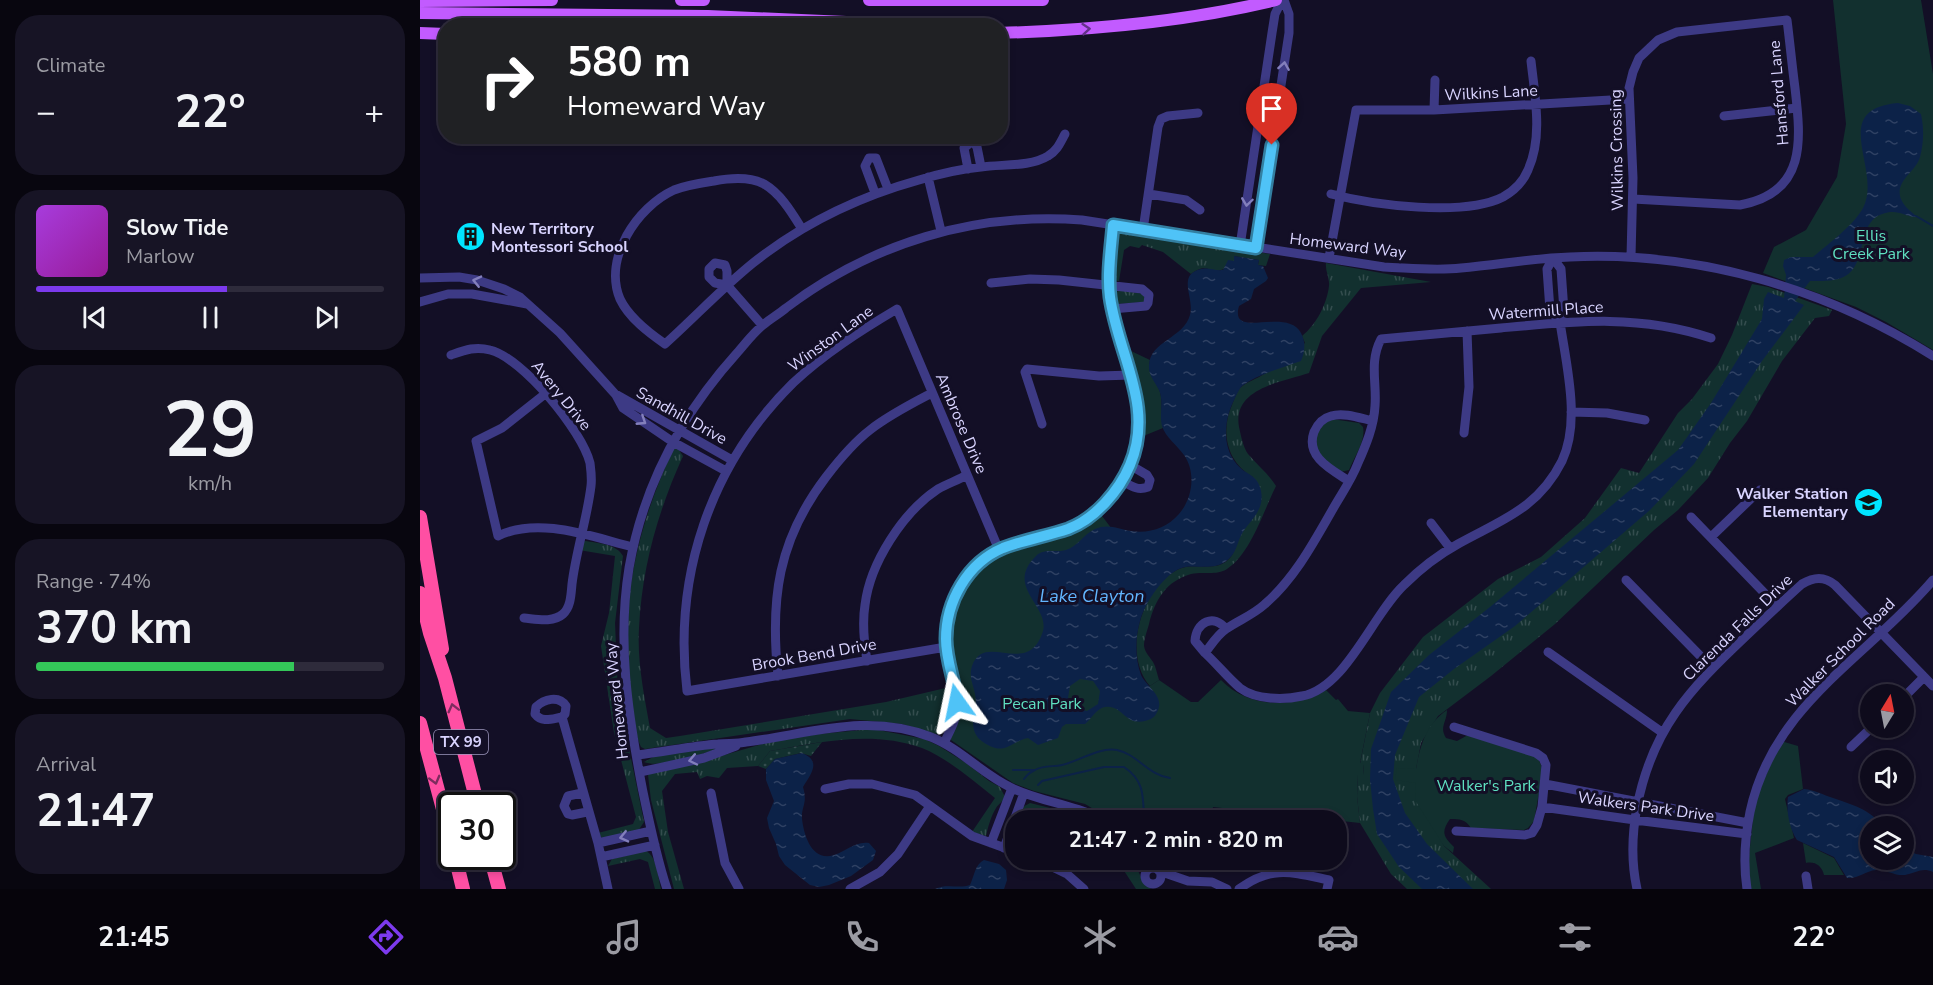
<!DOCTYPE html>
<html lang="en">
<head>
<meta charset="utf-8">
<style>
  :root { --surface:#0e0b1c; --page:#171425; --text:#f1f3f6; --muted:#9b9ba3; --line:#2e2b3b; --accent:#7c3aed }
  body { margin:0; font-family:"Nunito Sans",sans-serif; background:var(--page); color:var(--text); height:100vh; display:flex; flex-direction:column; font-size:22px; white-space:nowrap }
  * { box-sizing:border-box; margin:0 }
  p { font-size:20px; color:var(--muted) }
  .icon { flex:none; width:33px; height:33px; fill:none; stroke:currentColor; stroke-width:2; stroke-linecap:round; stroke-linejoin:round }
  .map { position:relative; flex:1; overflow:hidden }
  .panel { display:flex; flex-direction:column; gap:15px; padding:15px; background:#08060f; width:420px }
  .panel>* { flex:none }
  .hud { position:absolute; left:18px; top:18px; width:570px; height:126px; border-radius:24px; box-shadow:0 3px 9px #0003,0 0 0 2px var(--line); background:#202124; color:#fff; overflow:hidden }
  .needle { width:39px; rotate:10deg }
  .buttons { position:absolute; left:1440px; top:684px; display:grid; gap:12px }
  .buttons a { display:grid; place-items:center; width:54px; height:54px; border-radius:50%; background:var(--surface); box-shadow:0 3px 9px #0003,0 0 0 2px var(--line); font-size:30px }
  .speed { position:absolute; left:18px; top:792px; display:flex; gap:12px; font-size:30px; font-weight:700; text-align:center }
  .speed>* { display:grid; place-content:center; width:78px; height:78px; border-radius:50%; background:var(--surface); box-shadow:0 3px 9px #0003,0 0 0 2px var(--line); line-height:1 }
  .speed .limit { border:3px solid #111; border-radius:9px; background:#fff; color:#111 }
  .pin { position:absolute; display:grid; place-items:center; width:51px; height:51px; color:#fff; margin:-62px -26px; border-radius:50% 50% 50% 0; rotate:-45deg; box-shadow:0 0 6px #0007 }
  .pin .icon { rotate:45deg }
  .me { position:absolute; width:66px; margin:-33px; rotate:348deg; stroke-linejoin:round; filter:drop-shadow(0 0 4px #0008) }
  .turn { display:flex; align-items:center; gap:21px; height:126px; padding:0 30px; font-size:27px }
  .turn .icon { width:78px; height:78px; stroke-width:2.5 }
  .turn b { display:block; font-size:42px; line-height:51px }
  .big { font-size:45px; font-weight:700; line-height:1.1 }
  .panel .tile { flex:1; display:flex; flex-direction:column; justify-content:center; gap:9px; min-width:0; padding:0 21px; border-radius:24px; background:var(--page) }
  .panel .dial { align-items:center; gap:0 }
  .dial b { font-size:78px; line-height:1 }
  .song { display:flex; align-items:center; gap:18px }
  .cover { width:72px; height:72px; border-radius:9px; background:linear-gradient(135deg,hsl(280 70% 55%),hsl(300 70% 35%)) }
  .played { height:6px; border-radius:3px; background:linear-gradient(90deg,var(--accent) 55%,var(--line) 55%) }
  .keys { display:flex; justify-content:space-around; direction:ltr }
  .heat { display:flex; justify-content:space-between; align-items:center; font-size:33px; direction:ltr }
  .charge { height:9px; border-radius:4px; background:linear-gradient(90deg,#34c759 74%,var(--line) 0) }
  .trip { position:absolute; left:585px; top:810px; width:342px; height:60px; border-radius:24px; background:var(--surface); box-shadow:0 3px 9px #0003,0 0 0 2px var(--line); font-weight:700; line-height:60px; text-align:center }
  .menu { display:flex; height:96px; justify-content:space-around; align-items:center; background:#06040b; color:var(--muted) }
  .menu .icon { width:42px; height:42px }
  .menu .active { color:var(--accent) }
  .menu b { font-size:27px; color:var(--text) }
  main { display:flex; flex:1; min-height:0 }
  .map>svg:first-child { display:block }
  .grass { fill:url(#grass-tufts) }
  .park { fill:#12302f }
  .garden { fill:url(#garden-dots) }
  .water { fill:url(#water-ripples); fill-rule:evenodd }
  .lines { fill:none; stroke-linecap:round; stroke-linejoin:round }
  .stream { stroke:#0c2248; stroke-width:2 }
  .minor { stroke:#3d3a85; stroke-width:9 }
  .major { stroke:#c25bff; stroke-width:12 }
  .highway { stroke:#ff4fa3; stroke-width:14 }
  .oneway { stroke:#623188 }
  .oneway2 { stroke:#837fbc }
  .oneway3 { stroke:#7d2c5e }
  .route-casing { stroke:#337fa1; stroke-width:15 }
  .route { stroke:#4fc3f7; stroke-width:10 }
  .labels { text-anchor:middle; stroke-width:6; stroke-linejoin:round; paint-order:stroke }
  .shield { fill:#130f26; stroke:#9e99be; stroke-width:1.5 }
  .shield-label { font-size:15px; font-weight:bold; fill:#d9d4ff }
  .street-label { font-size:16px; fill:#d9d4ff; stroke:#130f26 }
  .poi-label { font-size:16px; font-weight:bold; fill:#d9d4ff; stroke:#130f26; text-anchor:start }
  .park-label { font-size:16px; fill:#5fe0c0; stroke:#130f26 }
  .water-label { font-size:18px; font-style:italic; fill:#62b6ff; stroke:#130f26 }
</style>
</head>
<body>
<main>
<section class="panel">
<div class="tile"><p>Climate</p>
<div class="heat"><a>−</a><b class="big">22°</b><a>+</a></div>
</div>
<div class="tile">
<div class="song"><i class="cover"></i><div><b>Slow Tide</b><p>Marlow</p></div></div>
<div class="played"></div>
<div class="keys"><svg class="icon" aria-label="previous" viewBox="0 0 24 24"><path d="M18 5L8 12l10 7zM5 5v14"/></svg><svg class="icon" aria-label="pause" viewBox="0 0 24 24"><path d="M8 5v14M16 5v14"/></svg><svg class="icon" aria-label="next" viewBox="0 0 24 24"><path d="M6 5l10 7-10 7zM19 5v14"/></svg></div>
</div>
<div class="tile dial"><b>29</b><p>km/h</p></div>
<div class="tile"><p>Range · 74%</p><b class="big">370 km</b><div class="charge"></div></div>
<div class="tile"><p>Arrival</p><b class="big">21:47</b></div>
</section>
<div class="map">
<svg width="1513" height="889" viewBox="0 0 1513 889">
  <defs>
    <pattern id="grass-tufts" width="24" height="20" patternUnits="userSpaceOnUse" patternTransform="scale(1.5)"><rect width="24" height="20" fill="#12302f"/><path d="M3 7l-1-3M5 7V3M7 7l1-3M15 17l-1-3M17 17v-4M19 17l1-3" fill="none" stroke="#344d4e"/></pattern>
    <pattern id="garden-dots" width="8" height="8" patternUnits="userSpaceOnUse" patternTransform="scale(1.5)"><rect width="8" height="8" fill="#12302f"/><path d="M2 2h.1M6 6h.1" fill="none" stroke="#344d4e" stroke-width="1.8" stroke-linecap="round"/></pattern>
    <pattern id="water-ripples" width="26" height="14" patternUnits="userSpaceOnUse" patternTransform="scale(1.5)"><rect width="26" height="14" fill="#0c2248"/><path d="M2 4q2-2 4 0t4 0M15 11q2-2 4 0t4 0" fill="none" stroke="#2f4163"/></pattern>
  </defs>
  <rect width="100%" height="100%" fill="#130f26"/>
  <path class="grass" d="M701,232L850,254L846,266L838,265L839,260L814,256V261C810,264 805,269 801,270C789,273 786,262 771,274L743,252L722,245L719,248L710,246L704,250L699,281L693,280L696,237Z
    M906,263L1011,282L941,288L902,336L889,373C862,382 812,388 819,427C821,436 823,447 828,454C837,465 848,473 856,486C843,512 831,553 807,569C796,576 783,571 771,574C746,581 735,600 729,624C727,631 724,639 724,646C725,653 730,657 733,662C736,667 737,674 739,680L730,686C702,654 721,590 757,570C770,563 788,570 802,564C815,558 816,544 821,534C824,527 831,521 835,515L833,477C807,462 800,432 812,405C814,400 817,392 820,388C826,382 837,379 844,374C859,365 872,353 885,343L882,336C896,325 907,304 909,286C910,278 905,271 906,263Z
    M1332,284L1348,287L1412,310L1409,316L1395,318L1362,361L1327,421L1310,443L1288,478L1258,510L1234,530L1135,624L1071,676L1018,716L1001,743L996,769V782L1024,846L1071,889H987L971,874L940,823L937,796L938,775H943L944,765L940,764L950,713L960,693L1003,637L1078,579L1121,557L1165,518L1201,468L1219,473L1258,413L1272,399L1298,364L1312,335Z
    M699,290L724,294L725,302L697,304L694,295Z
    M257,447L263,456C238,511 222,567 219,628C217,661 224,695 230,728L246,738L260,736L466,702L530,687C532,702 530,721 521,733L516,734L482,724L430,719L225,749L221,747C213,730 210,693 209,674C209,659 207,644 207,629C209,565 227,505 254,448Z
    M165,541C177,543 197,544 203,556L195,623L198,695L224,822L218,831L182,838L178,833L213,824L216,817L194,733L181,646L189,613L195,556L159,550L160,545Z
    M453,729L504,739L519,746L546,763L569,781L580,787L585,797C583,802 579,803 576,808C571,816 568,827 566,836L552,832L575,798C552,780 529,759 502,748C453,730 399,742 350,751L338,766L307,768L299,778L287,776L280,779L277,772L255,774L242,791L248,832L264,889H254L231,800L228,775L232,772L277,763L353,741L399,734Z
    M301,746V748C283,753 241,769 224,762L235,756Z
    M610,803L654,814L671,820H639L632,816H608L606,820H597L603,807Z
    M226,851C237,857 238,877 241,889H235L228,862L220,859L188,866L192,859Z
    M697,860H712C719,870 721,882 731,889H716Z"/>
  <path class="park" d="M1413,0H1501L1513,74V350L1466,322L1436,307L1343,273L1354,247L1386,230L1417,177L1426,124Z
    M709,350L730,360C726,374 736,380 740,392C743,402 740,416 743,428L721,437Z
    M912,419L939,423L943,427C946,441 934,457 929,470L921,472L898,456L895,431L899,426Z
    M679,512L698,537L718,694L739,680L771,702H778L801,680C828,708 872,709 906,690L916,700L918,699L928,711L950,713L940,763L944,764L943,775H938L937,796L940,823L793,807L791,820H692L665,804L614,791L593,783L531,740V735L539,711L529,656L531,616L547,578L580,553Z
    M1027,710C1027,722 1019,727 1026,738L1037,741L1048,735L1114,756L1119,760L1123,770L1114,821L1108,828L1104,830L1051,828C1045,819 1040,819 1030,819C1021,832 1023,836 1034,847L1033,853L1024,846L995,800L996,783L975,780L977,768L996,769C1000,746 1006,724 1027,710Z
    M1361,741L1378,746L1383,789L1368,795L1365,799L1374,838L1335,853L1341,889H1329L1327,874L1335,800Z
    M1383,843L1414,858L1424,875H1404C1402,866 1395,861 1386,863Z"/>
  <path class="garden" d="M402,742L391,756L381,753L355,759L346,769L338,766L350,751Z"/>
  <path class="water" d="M1478,103L1490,106L1501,114C1504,128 1504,142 1500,157C1496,172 1474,181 1481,199C1484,207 1492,212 1497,217C1487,217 1480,211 1470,212C1434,217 1450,258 1427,275C1417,282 1402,281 1390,281L1375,301L1384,305L1342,361L1274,464L1230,510L1095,626L1034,669L999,697L975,755L973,779L985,813L1007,844L1053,889H1002L979,867L957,834L953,809L950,780L951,749L971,692L1009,655L1070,607L1258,450L1291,403L1342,319L1344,299L1348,292L1364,298L1366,275L1363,266L1364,260L1371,257H1393C1409,243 1433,226 1443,208C1463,170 1407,109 1478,103Z
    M814,256L839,260L838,265L843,266L848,278L846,281L834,289L831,299L819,306C809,341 866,306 881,333C886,343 885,351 881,361C862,368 838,374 822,386C819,389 817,394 815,398C805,417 801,443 815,462C820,469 826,472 832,476C842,483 844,499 839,509C835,518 828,524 823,532C816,543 818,553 805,562C792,570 778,565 765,567C746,570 724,604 720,621C715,638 715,659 721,675C727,688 747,697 736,714C734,718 729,720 725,721C705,726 702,704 685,707C677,708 671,719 665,724H646L642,727L638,738L618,745L608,738C589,742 585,757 563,742C551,734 552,721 555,709C559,690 547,682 552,666C564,631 606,677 622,634C633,607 583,588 616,556C624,548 636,553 646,550C658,546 664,534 675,529C688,523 698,529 711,531C729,534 747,528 759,514C773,498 776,472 764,455C757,445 746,438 742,426C739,414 744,401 739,390C735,382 728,375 729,365C730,341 764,338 770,315C775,298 756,275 781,269C788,267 795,271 803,270L808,260L814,261ZM660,679L673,681L680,691L678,704L667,711L655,708L648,698L650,686Z
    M382,753C402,761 391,774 383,787C388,804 381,806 382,819C384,836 392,862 414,855C427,851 435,841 449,843L456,851L453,860L431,876L409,885L399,887L390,885L365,865L359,856L356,844L349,828L347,818L354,801L346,780V769L355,759Z
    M1384,789C1395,790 1403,795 1413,798C1433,805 1449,809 1463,826H1450V860H1484V848L1496,854L1513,857V872C1502,867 1496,873 1485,875C1475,876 1465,869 1456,870C1445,871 1438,879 1427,878L1414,857L1377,840C1369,828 1366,810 1368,797Z
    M564,860L579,864L586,870L587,880L584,889H515C527,883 539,889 550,885C554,877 555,864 564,860Z"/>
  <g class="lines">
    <path class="stream" d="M1496,216L1513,226
      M593,770H614
      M604,779C607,775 610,772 615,770C624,765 633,767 642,765C660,761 678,747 697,750C717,754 728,775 750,778
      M618,785L622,781L684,767H704C725,781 723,797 724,820"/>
    <path class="minor" d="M1014,110L1015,80
      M1304,116L1377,108
      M548,169L544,148L550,143H554L557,147L561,167
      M508,177L521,231
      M455,193L445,166L449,158H456L468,189
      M729,194L766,200L780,210
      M911,194C953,205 1044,217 1083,197C1094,191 1103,182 1108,170C1123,137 1115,97 1111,61
      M382,229C372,213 361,194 344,184C329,176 310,178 294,181C281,183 267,185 254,190C217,207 183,258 200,299C209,318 229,333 245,344C275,317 302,288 333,263C382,224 438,197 499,180C519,174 540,169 561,167C583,164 610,167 628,156C637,151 640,143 645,134
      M723,230L738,127L741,119L748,116L778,113
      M820,246L852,33L855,14L862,0
      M836,248L869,33V14L864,0
      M1211,257L1213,178L1209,88L1213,72L1219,58L1238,40L1257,32L1367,20C1370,43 1372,66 1375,88C1381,140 1387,193 1320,205L1213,199
      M909,258L936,110H1014L1208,99
      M295,263L305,265L307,271V285L295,283L289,277V269Z
      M0,278L39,277L57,280L84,289L100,297L140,333L196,395L203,408L253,442L306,471
      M571,283L610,279L639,280L722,289L729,295L728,303L726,306L692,309
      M307,285L342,325
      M0,302L28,294H52L107,304
      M1140,322L1130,310L1127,269L1133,258L1141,269L1144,311L1140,322C1146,364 1161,421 1142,461C1118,509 1081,520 1038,544C1018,555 1000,569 984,585C952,615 926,688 882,696C864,700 836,700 820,688C809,679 796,663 785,653C792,644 797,635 806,629C819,620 833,615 845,604C875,578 894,542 914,507C922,493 932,479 938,463C946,445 954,426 955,406C957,383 949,362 961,339C1001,335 1041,332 1081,328C1155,321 1219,314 1291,338
      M31,355C45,350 55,346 70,350C103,358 162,431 170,463C171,471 172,478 171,486C167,519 156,551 152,584C151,594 151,607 143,614C133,623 116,619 104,618
      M125,394L82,428L56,441L78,536C119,516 172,537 213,547
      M197,395L312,460
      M1151,412L1187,413L1225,420
      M622,424L605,372L607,369L679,376L712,375
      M1044,433L1049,387L1047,331
      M702,481C711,486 718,491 728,487L730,480L727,475L710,465
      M929,481C912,470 885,457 894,432C897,425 903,418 911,416C924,412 940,418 953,421
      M1271,517L1357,606
      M1011,523L1030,548
      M1291,537L1340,490
      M1206,580L1292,668
      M526,647L267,691C253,576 290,465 373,383C404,354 440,331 477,309L579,550
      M1128,652L1243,733
      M785,653L775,641C776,622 794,613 806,629
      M447,661C444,642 442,623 445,605C450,563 483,512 518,489C527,484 538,480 547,475
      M358,676C350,599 358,540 406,477C419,460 433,443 450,430C469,415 491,404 512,393
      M1484,697L1504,677
      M142,717C131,719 122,723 115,714L116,707C124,699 139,695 146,706L145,714L142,717L178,843L188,889
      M1034,727L1116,753L1123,758L1126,765L1122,807L1117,825L1112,833L1105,835L1036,831
      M524,743C530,731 537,718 538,705C538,693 534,681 531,669C524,644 524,618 536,594C555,557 584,546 622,536C631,533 640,532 649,528C686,514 713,472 719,434C725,391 701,352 693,311C687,282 691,254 693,225
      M1431,747L1451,728
      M217,755C244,752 271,746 298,744C308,743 317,744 326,742C389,734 448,712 511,737C541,749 563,775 592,788C621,802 654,804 682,820
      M220,772L284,758L316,746
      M1125,784L1328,823
      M405,789L429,784H452L495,795L552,836L596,852
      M162,793L148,796L144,806L148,814L152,815L167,812
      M291,793L305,863L319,889
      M1122,807L1215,820L1327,834
      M178,843L231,831
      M571,843L592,788
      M584,848L604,793
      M181,857L235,845
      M618,860L647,874L664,889
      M721,860L728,869
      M725 876a8 8 0 1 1 16 0a8 8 0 1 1-16 0Z
      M739,871L768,881L792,882L807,889
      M1386,876L1388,889
      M247,889C236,856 229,821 222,787C208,714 197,642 209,568C223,487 262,414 317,353C325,344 333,333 343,325C350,319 359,314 366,308C452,243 554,212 662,220L964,267C990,268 1016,271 1041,268C1078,265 1113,258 1150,257C1278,251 1405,288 1513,356
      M430,889L460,872L478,854L510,806
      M819,889C852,865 871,872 909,880L907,889
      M1217,889C1211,862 1212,834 1217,807C1232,729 1269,690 1325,637C1344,619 1363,601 1382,584C1394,577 1404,576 1415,585L1513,686
      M1327,889C1323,863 1325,837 1330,812C1353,704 1447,658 1513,580"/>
    <path class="major" d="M261,0H284
      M449,0H623
      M0,1L132,0
      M0,13L288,16L516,26
      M0,33L26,34
      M580,33C673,30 766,22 856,0"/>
    <path class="highway" d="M0,517L22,649
      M0,593L10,633L25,678L58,806
      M0,723L32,843
      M35,856L43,889
      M70,856L79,889"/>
  </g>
  <defs><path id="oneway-chevron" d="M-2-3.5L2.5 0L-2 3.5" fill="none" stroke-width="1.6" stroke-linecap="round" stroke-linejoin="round" transform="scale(1.5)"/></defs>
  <use class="oneway" href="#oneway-chevron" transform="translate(666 29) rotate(-5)"/>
  <g class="oneway2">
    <use href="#oneway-chevron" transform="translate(864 66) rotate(-81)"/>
    <use href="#oneway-chevron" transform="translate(827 202) rotate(98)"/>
    <use href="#oneway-chevron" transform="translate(57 281) rotate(-167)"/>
    <use href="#oneway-chevron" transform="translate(222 421) rotate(33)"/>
    <use href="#oneway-chevron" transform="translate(273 760) rotate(168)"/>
    <use href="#oneway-chevron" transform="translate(204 837) rotate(167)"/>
  </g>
  <g class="oneway3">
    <use href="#oneway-chevron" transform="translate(33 708) rotate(-104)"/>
    <use href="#oneway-chevron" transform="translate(15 780) rotate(75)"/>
  </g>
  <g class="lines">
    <defs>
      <path id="route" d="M537,702C535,681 526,661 526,639C526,602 547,563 583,548C604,540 627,536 648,529C675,519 699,491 710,465C735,406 698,355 690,297C687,274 691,249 693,225L836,248L852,145"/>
    </defs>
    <use href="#route" class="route-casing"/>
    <use href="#route" class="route"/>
  </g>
  <defs>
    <symbol id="building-disc" viewBox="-11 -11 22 22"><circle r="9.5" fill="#00e5ff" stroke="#130f26"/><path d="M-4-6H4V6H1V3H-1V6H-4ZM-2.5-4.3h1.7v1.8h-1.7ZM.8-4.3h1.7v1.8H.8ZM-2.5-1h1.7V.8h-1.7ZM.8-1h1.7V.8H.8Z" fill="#111"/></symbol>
    <symbol id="school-disc" viewBox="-11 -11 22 22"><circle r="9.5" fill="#00e5ff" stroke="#130f26"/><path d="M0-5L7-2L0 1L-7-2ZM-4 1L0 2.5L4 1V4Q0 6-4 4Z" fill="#111"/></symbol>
  </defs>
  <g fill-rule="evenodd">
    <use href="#building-disc" x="34" y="220" width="33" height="33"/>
    <use href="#school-disc" x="1432" y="486" width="33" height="33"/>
  </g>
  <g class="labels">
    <rect class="shield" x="14" y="730" width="54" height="24" rx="4.5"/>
    <g class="shield-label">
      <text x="41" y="747">TX 99</text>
    </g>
    <g class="street-label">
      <text transform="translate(1071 92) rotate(-3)" y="6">Wilkins Lane</text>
      <text transform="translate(1358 93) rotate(-95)" y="6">Hansford Lane</text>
      <text transform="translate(1196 150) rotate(-91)" y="6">Wilkins Crossing</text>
      <text transform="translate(928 245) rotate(7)" y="6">Homeward Way</text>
      <text transform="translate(1126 310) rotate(-4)" y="6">Watermill Place</text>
      <text transform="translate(410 338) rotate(-36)" y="6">Winston Lane</text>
      <text transform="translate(142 395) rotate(51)" y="6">Avery Drive</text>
      <text transform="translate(262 415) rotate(29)" y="6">Sandhill Drive</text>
      <text transform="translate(542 423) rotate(67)" y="6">Ambrose Drive</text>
      <text transform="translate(1317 627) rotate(-44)" y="6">Clarenda Falls Drive</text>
      <text transform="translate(1420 652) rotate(-45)" y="6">Walker School Road</text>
      <text transform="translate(394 654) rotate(-10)" y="6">Brook Bend Drive</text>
      <text transform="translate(196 701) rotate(-96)" y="6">Homeward Way</text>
      <text transform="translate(1226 806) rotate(8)" y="6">Walkers Park Drive</text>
    </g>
    <g class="poi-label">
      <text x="71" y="234">New Territory<tspan x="71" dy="18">Montessori School</tspan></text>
      <text x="1428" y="499" text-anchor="end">Walker Station<tspan x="1428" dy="18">Elementary</tspan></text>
    </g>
    <g class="park-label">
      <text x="1451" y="241">Ellis<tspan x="1451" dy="18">Creek Park</tspan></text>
      <text x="622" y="709">Pecan Park</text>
      <text x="1066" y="791">Walker's Park</text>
    </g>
    <g class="water-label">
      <text x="672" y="602">Lake Clayton</text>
    </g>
  </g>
</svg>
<div class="buttons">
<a><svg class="needle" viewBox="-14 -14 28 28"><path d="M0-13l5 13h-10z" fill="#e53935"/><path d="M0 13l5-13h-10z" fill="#9b9ba3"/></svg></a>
<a><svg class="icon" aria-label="sound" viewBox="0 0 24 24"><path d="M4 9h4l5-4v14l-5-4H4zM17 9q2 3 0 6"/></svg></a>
<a><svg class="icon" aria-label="layers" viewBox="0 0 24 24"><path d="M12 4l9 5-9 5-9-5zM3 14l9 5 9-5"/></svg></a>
</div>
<div class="speed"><div class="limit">30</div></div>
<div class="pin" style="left:852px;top:145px;background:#d93025"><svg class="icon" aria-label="arrive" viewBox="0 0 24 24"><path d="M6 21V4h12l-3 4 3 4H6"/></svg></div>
<svg class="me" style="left:537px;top:702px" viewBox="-20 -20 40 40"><path d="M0-17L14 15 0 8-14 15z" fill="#4fc3f7" stroke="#fff" stroke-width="4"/></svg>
<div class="trip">21:47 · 2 min · 820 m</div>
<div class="hud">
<div class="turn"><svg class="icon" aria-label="right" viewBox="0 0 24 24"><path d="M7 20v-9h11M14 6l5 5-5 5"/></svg><div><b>580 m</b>Homeward Way</div></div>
</div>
</div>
</main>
<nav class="menu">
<b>21:45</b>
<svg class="icon active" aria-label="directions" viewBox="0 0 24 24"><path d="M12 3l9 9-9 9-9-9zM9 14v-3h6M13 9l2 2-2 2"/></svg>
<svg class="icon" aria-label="music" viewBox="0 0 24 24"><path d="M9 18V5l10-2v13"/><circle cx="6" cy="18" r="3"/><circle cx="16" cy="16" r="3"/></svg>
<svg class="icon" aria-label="phone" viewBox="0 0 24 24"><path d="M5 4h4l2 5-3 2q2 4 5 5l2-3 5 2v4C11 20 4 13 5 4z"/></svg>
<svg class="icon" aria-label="climate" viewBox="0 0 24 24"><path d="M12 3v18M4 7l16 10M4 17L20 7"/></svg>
<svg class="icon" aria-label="car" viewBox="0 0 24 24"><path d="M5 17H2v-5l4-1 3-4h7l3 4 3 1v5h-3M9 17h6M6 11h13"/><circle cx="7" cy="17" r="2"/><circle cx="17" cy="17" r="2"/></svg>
<svg class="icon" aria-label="filters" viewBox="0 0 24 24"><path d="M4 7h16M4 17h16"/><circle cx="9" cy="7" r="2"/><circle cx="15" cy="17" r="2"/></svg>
<b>22°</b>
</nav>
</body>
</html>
